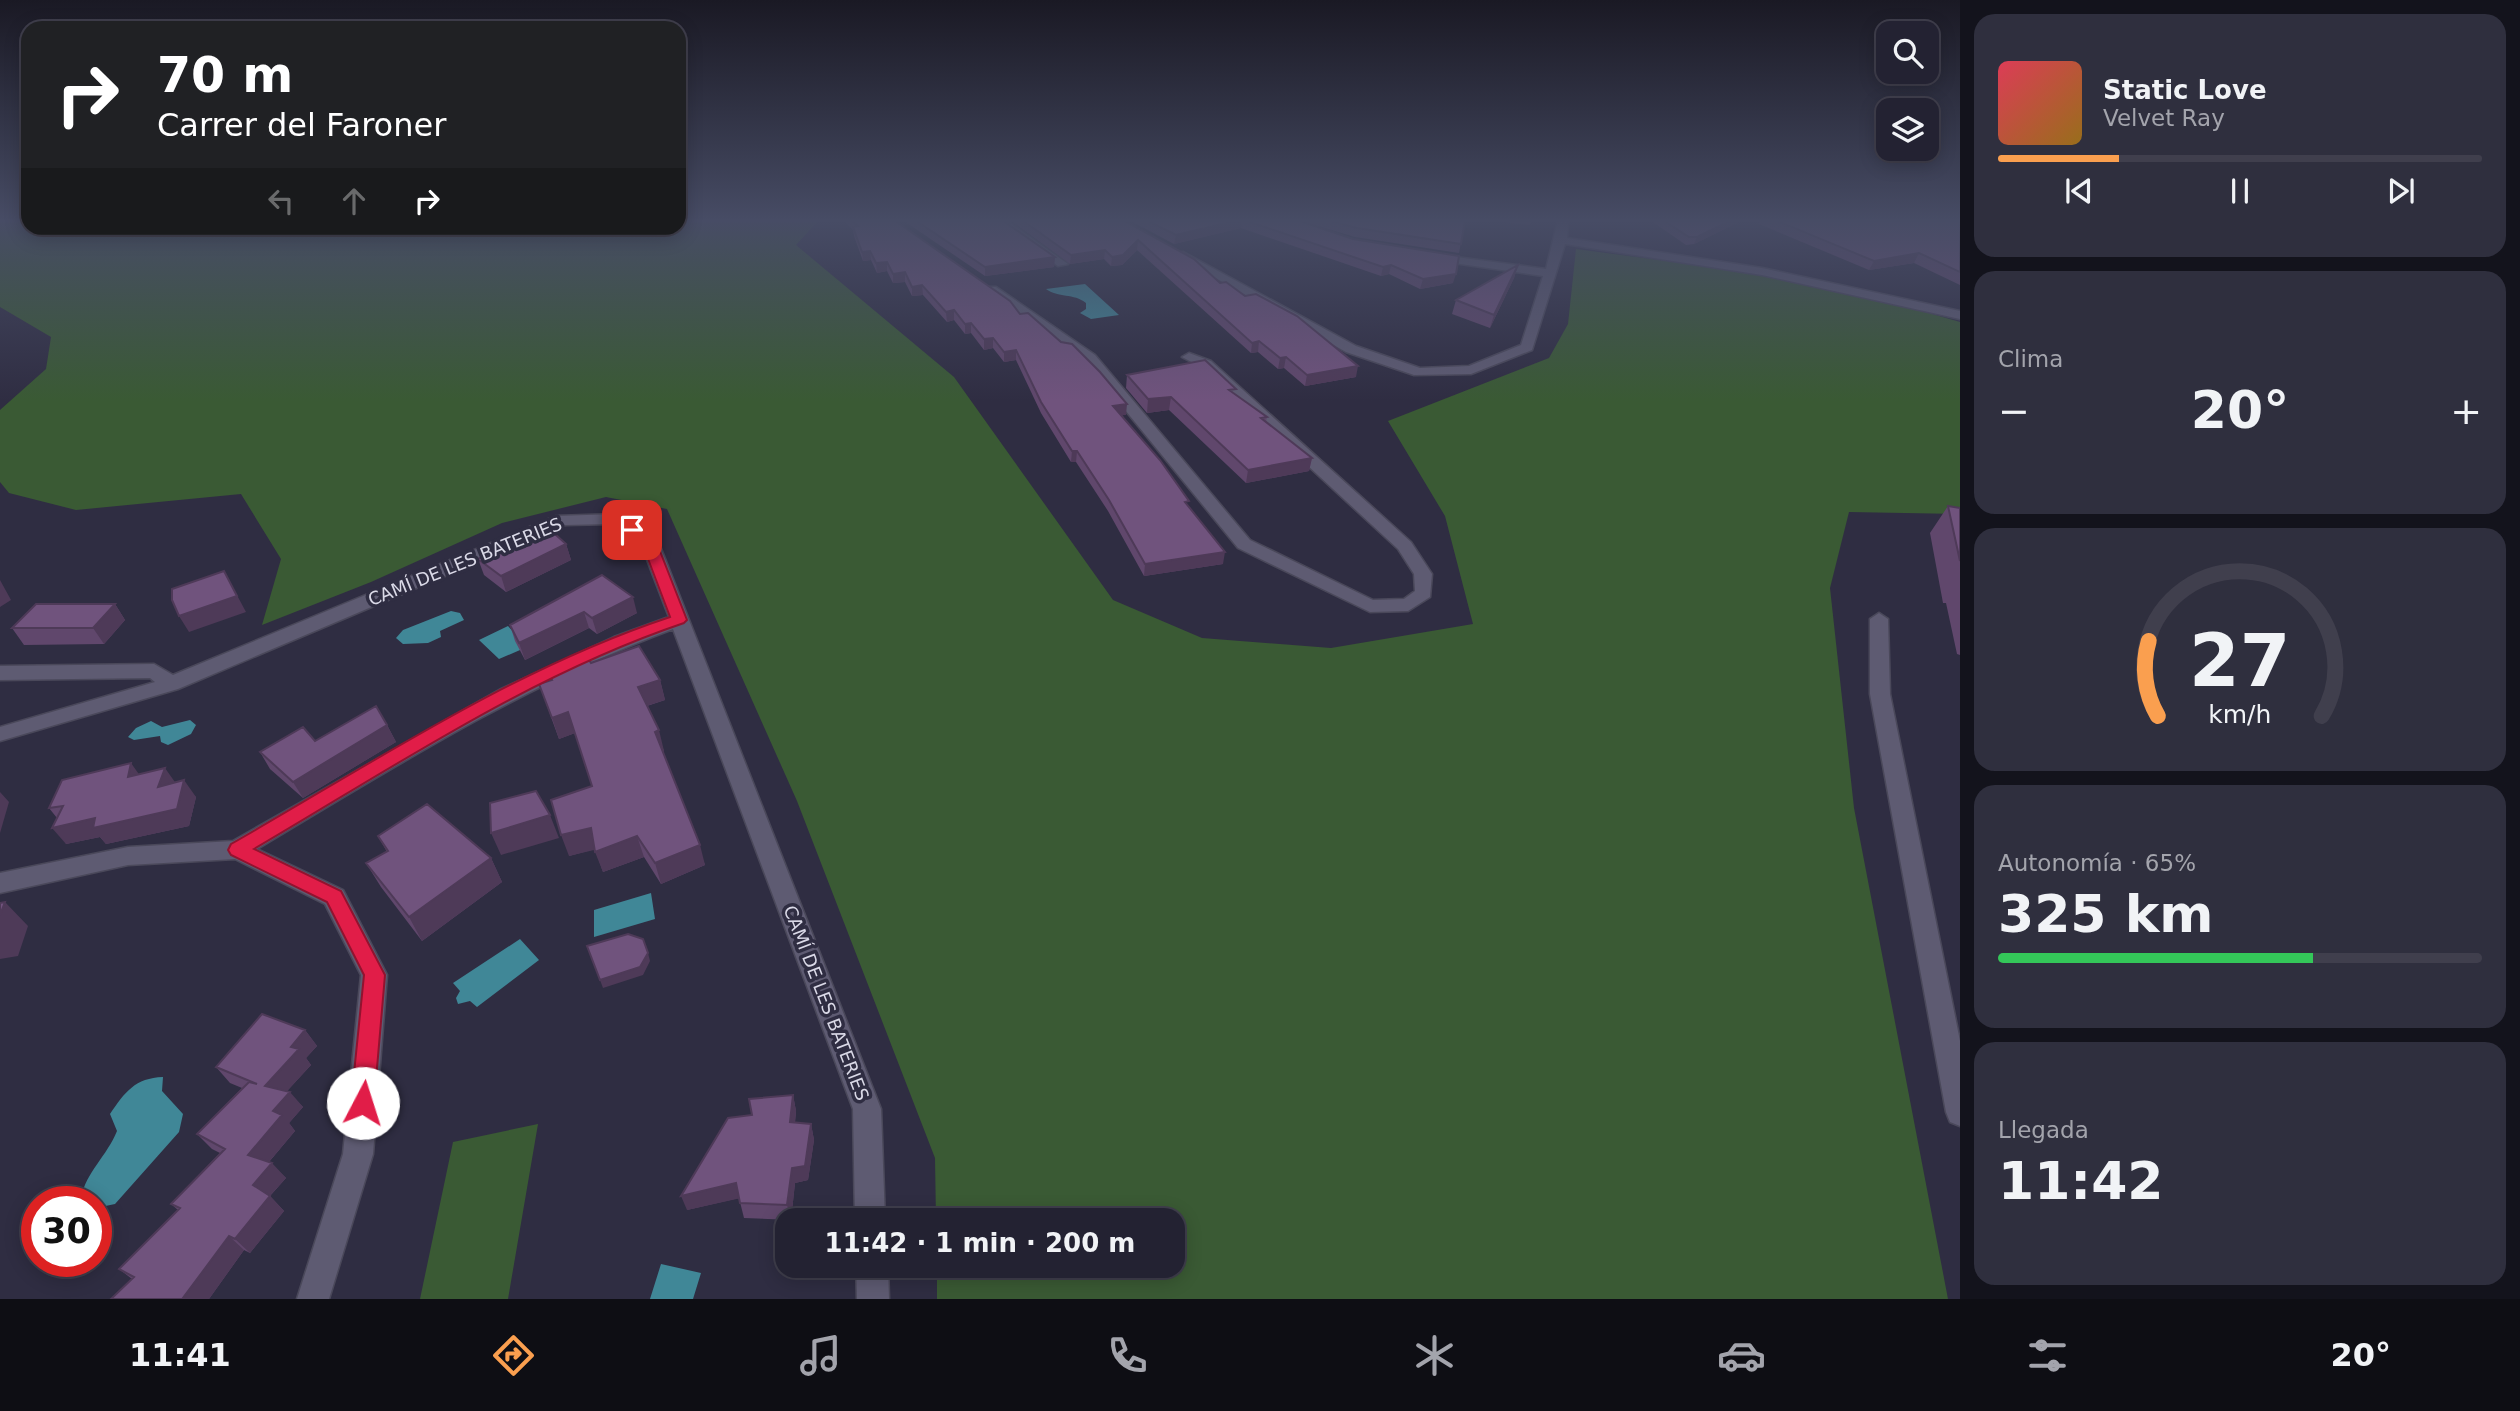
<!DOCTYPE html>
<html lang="es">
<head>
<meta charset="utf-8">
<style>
  :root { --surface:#232232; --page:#2f2f3e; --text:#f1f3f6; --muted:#a3a4ac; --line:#403f4d; --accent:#fa9f4f }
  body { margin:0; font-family:"DejaVu Sans",sans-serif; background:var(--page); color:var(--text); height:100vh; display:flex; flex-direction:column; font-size:26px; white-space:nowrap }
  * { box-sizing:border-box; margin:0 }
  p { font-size:23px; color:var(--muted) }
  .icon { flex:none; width:38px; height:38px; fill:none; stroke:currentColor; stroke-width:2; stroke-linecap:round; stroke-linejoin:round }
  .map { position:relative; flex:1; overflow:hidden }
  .drawer { display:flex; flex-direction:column; gap:14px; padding:14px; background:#13131c; width:560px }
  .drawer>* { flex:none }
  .guide { position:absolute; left:21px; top:21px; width:665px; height:214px; border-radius:21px; box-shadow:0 4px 18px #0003,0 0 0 2px var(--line); background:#202124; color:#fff; overflow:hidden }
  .controls { position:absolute; left:1876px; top:21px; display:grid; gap:14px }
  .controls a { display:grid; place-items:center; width:63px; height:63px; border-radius:14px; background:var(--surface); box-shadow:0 4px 18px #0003,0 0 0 2px var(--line); font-size:35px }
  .speed { position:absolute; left:21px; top:1186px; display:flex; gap:14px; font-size:35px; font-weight:700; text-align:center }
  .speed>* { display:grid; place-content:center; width:91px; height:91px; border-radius:50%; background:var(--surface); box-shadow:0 4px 18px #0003,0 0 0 2px var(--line); line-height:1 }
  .speed .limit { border:10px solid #d22; background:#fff; color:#111 }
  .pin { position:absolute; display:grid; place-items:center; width:60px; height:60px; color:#fff; margin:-30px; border-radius:14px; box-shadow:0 4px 10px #0006 }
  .me { position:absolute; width:77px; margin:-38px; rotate:5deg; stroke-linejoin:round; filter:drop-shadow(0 0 5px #0008) }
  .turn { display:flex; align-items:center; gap:24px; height:147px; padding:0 21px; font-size:32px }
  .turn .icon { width:91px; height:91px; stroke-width:2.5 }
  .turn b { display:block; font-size:49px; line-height:60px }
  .lanes { display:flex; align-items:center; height:66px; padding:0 21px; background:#0003; justify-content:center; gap:35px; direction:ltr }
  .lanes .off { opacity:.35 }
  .big { font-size:52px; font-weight:700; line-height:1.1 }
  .drawer .tile { flex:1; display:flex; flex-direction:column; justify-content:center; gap:10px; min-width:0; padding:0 24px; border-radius:21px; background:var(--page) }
  .drawer .dial { align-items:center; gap:0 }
  .dial svg { height:182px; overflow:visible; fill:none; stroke:var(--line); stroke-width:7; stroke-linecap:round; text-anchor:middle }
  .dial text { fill:var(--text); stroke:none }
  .song { display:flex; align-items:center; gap:21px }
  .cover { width:84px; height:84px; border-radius:10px; background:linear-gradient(135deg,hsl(350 70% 55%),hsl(40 70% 35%)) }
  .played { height:7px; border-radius:4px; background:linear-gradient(90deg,var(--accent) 25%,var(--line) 25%) }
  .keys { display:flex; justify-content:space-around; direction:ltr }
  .heat { display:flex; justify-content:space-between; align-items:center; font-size:38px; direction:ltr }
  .charge { height:10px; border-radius:5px; background:linear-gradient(90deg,#34c759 65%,var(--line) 0) }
  .trip { position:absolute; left:775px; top:1208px; width:410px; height:70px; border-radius:21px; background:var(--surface); box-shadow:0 4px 18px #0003,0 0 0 2px var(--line); font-weight:700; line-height:70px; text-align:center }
  .menu { display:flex; height:112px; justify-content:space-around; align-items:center; background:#0e0e14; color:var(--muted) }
  .menu .icon { width:49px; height:49px }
  .menu .selected { color:var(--accent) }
  .menu b { font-size:32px; color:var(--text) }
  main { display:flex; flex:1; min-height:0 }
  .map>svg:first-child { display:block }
  .green { fill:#3a5a34 }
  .water { fill:#408797 }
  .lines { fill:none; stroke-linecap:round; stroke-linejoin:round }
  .minor-casing { stroke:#4a485a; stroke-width:3 }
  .minor { fill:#5e5b72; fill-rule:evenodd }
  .wall { fill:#60476c }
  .shaded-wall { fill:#4e3a58 }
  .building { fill:#70537d; stroke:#4e3a58; stroke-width:2 }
  .route { fill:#e11d48; stroke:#92132f; stroke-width:2 }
  .labels { text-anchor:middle; stroke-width:7; stroke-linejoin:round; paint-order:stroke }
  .street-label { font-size:18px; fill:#dad9e7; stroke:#2f2d42 }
</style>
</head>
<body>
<main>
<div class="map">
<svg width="1960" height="1299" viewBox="0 0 1960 1299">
  <rect width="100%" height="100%" fill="#2f2d42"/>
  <path class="green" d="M0,220H28V228H679V220H819L796,245L954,377L1113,600L1202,638L1331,648L1473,624L1445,516L1388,421L1549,358L1568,324L1576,249L1742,271L1908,307L1960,322V514L1849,512L1830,588L1854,808L1948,1299H937V1265H1172V1220H936L935,1158L797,801L667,509L606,497L502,523L371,582L262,625L281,559L241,494L76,510L9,493L0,482V410L46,369L51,337L0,307Z
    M538,1124L508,1299H420L453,1142Z"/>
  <path class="water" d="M1085,284L1119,315L1091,319L1080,313L1086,309V303C1074,293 1058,298 1046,289Z
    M451,611L460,613L464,620L440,631L441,637L428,643L403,644L396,638L403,630Z
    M508,626L527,647L499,659L479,640Z
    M190,720L196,725L191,734L168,745L161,742L160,736L134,740L128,737L136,728L151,721L162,727Z
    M651,893L655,919L594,937V910Z
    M520,939L539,960L477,1007L470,1001L458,1004L456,998L460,991L453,983Z
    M163,1077L162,1091L183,1114L179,1132L115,1204L96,1208V1202H84L81,1198C86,1172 107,1156 117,1131L110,1114C125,1092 135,1078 163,1077Z
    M661,1264L701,1273L693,1299H650Z"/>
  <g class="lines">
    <defs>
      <path id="minor" d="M995,220H1006L1068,264L1058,266Z
        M1558,220H1568L1567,238L1762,268L1960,311V319L1762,275L1565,244L1532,350L1471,374L1414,375L1346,352L1173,254L1183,252L1356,346L1420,368L1469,366L1521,345L1543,276L1433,260L1427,257L1433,254L1546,269Z
        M988,287H996L1095,355L1250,540L1373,600L1404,599L1415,591L1414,574L1398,549L1201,367L1182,357L1189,353L1211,361L1411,542L1432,574L1430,597L1408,611L1370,612L1238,548L1085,361L988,293Z
        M616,514L658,541L881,1109L885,1220H855L853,1109L673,629C525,684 392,768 257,849L343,890L387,975L373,1154L329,1299H297L343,1154L361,975L325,904L235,859L128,865L0,893V873L128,847L233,841L501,689L614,637L669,617L641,544L612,524L565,525L178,689L0,741V727L155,682L150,678L0,680V666L154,664L173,675L556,516Z
        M1879,613L1888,619L1890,694L1960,1041V1126L1950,1122L1946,1112L1870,694V619Z
        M856,1265H888L889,1299H857Z"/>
    </defs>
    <use href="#minor" class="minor-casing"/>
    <use href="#minor" class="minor"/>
  </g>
  <path class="wall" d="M843,220H894L1020,314L1126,415H1122L1188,506L1223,564L1144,576L1108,511L1076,462H1071L1041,413L1016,360L1004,362L993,348L984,350L971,333L965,334L954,320L947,322L923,295L912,296L905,282L893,283L887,271L877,273L871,260L863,261L854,236L853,230Z
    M907,220H1002L1055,257L1054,267L985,276L907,223Z
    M1010,220H1123L1220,283L1356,377L1305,386L1284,368L1278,369L1258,352L1251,353L1137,250L1122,265L1111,266L1104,259L1070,264Z
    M1129,220H1465L1459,253L1355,237L1308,223L1453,283L1420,289L1389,274L1381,276L1241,228L1174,244Z
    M1482,220H1532L1530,225Z
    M1650,220H1743L1694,244L1686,245Z
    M1761,220H1960V285L1914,263L1869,270L1759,224Z
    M1518,265L1514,278L1490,328L1452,314L1456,300Z
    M1127,375L1235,394L1267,417L1266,422L1312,458L1309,471L1246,483L1169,410L1147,413L1126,388Z
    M1948,506L1960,508V655L1957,654L1946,603H1943L1930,533Z
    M566,544L571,560L506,592L484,575L478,559Z
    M602,575L637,613L597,634L589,628L525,660L515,641L510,625Z
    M115,604L125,620L104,644L24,645L12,628Z
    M591,663L660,680L665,700L647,706L664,751L663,752L705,865L661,884L644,857L603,872L595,849L569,856L592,786L575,733L559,739L539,684L550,680L547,672Z
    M387,725L396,742L303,798L270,769L260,752Z
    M139,774L175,782L196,797L189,826L106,844L100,837L66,844L57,818L49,808Z
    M378,836L491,858L502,882L422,941L381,887L366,863L387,852Z
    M305,1030L317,1046L306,1058L311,1065L287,1091L303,1107L289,1123L295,1131L269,1162L286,1178L270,1196L284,1211L250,1253L244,1250L209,1299H111L132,1279L119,1269L178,1210L171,1204L220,1153L212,1149L197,1134L242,1088L230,1083L216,1067Z
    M793,1095L796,1111L795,1123L811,1124L814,1140L808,1180L795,1183L791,1220L744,1218L739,1198L687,1210L752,1115Z"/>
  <path class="shaded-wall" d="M1239,220H1242L1241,228L1174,244L1176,235Z
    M1732,220H1743L1694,244L1697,237Z
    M1138,240L1137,250L1122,265L1111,266L1112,257Z
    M1105,250L1104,259L1070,264L1071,255Z
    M870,251L871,260L863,261L862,252Z
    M1919,253L1914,263L1869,270L1874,261Z
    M1055,257L1054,267L985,276V267Z
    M887,262V271L877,273L876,263Z
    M1391,265L1389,274L1381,276L1383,267Z
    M1518,265L1514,278L1490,328L1494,315Z
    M905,272V282L893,283V274Z
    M1456,274L1453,283L1420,289L1423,279Z
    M922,285L923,295L912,296V287Z
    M954,310V320L947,322L946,312Z
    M971,323V333L965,334V324Z
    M993,338V348L984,350V339Z
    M1259,341L1258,352L1251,353L1252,343Z
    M1016,350V360L1004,362V352Z
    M1286,357L1284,368L1278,369L1280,358Z
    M1358,366L1356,377L1305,386L1307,375Z
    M1171,397L1169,410L1147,413L1148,399Z
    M1127,404L1126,415L1112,416L1113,406Z
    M1072,451H1077L1076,462H1071Z
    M1312,458L1309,471L1246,483L1248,470Z
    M566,544L571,560L506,592L501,576Z
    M1225,552L1223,564L1144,576L1145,564Z
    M224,571L246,612L189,632L179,616Z
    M0,580L11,600L0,607Z
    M633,597L637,613L597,634L592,618Z
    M115,604L125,620L104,644L93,628Z
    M584,612L589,628L525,660L519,643Z
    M660,680L665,700L643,707L638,687Z
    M568,712L575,733L559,739L552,718Z
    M387,725L396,742L303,798L293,782Z
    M659,730L664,751L660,752L655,732Z
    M131,763L143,780L128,777Z
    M165,768L177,785L158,787Z
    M184,780L196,797L189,826L106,844L100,837L66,844L52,828Z
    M0,792L9,802L0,833Z
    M550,815L559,838L501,855L491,833Z
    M591,828L598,849L569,856L561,835Z
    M637,836L644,857L603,872L595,852Z
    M700,845L705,865L661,884L655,863Z
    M491,858L502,882L422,941L409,917Z
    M5,902L28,926L18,956L0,959V915Z
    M648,953L650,961L643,975L603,988L600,980Z
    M305,1030L317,1046L306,1058L311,1065L278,1101L265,1086L291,1047Z
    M290,1092L303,1107L289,1123L295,1131L262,1170L248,1155L273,1111Z
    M793,1095L796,1111L793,1138L790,1122Z
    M811,1124L814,1140L808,1180L795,1183L791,1220L787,1205L792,1168Z
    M272,1163L286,1178L267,1199L253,1185Z
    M736,1183L741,1198L687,1210L681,1196Z
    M270,1196L284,1211L250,1253L235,1239Z
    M229,1236L244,1250L209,1299H184L183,1298Z"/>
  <path class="building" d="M851,220H894L1010,301L1020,314L1028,313L1061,342L1072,344L1100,372L1127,404L1113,406L1160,460L1189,501L1185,502L1225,552L1145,564L1109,500L1077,451H1072L1041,402L1016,350L1004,352L993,338L984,339L971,323L965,324L954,310L946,312L922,285L912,287L905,272L893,274L887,262L876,263L870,251L862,252L853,227L858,226Z
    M915,220H1002L1055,257L985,267Z
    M1022,220H1123L1194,259L1220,283L1226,282L1245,296L1256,294L1297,316L1358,366L1307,375L1286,357L1280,358L1259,341L1252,343L1138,240L1123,255L1112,257L1105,250L1071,255Z
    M1146,220H1239L1176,235Z
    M1244,220H1297L1353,239L1459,256L1456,274L1423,279L1391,265L1383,267Z
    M1327,220H1465L1461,244L1357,228Z
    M1663,220H1732L1697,237H1689Z
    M1775,220H1960V272L1919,253L1874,261Z
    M1518,265L1494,315L1456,300Z
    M1205,360L1236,389L1229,390L1267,417L1261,418L1312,458L1248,470L1171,397L1148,399L1127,375Z
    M1948,506L1960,508V561Z
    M546,526L566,544L501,576L478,559Z
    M224,571L237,596L179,616L172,600V589Z
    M602,575L633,597L592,618L584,612L519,643L510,625Z
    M36,604H115L93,628H12Z
    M639,646L660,680L638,687L659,730L655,732L700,845L655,863L637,836L595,852L591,828L561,835L551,800L592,786L568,712L552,718L539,684L552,680L547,672L588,658L591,663Z
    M376,706L387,725L293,782L260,752L303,727L315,741Z
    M131,763L128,777L165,768L158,787L184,780L177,809L93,828L95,818L52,828L63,806L49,808L62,780Z
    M536,791L550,815L491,833L490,803Z
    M427,804L491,858L409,917L366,863L388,851L378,836Z
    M5,902L0,915V903Z
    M628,934L643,939L648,953L640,967L600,980L587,946Z
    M262,1014L305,1030L291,1047L299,1049L265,1086L290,1092L273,1111L282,1115L248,1155L272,1163L253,1185L270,1196L235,1239L229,1236L183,1298L185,1299H111L134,1277L119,1269L180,1208L171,1204L225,1149L197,1134L249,1082L257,1084L216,1067Z
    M793,1095L790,1122L811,1124L805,1166L792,1168L787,1205L740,1203L736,1183L681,1196L728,1118L752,1115L749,1099Z"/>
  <linearGradient id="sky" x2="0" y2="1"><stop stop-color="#1a1924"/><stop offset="0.55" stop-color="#474c65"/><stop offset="1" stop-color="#474c65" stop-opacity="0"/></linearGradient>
  <rect width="1960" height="401" fill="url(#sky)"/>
  <path class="route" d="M632,526L656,541L687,620L684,623C530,675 394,767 254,849L341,891L385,975L374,1103L371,1111L363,1114L354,1111L351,1103L364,975L327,902L231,855L228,850L231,844C373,763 513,669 670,617L642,543L625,530Z"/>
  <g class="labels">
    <g class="street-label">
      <text transform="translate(465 562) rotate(-22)" y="6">CAMÍ DE LES BATERIES</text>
      <text transform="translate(826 1003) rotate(69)" y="6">CAMÍ DE LES BATERIES</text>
    </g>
  </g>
</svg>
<div class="controls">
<a><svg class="icon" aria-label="search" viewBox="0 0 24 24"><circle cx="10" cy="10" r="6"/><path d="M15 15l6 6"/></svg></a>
<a><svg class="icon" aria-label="layers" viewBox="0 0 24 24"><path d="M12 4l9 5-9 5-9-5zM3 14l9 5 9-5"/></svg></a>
</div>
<div class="speed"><div class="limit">30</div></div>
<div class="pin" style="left:632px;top:530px;background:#d93025"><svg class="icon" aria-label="arrive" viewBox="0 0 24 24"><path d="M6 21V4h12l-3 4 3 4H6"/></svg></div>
<svg class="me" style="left:363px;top:1103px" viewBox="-20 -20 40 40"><circle r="19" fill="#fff"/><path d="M0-13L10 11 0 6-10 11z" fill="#e11d48"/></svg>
<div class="trip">11:42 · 1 min · 200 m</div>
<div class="guide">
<div class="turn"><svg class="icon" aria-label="right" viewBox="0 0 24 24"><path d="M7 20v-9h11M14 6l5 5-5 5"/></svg><div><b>70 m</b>Carrer del Faroner</div></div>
<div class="lanes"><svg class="icon off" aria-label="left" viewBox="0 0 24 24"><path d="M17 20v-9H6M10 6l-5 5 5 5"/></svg><svg class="icon off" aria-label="ahead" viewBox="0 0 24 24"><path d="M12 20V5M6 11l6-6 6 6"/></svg><svg class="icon" aria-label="right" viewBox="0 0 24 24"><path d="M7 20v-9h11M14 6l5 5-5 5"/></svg></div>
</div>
</div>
<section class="drawer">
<div class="tile">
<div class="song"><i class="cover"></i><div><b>Static Love</b><p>Velvet Ray</p></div></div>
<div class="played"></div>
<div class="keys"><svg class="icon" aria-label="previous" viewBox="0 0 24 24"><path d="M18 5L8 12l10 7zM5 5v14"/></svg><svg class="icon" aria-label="pause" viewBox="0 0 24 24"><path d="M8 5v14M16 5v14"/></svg><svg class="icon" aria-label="next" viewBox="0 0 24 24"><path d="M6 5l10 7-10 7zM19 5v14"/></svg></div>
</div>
<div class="tile"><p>Clima</p>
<div class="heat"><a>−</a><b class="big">20°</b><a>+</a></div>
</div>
<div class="tile dial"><svg viewBox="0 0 100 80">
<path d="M14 69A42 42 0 1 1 86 69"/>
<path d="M14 69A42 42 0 0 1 10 36" stroke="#fa9f4f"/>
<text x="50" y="56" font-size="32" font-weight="700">27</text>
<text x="50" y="72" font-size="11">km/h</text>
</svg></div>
<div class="tile"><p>Autonomía · 65%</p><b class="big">325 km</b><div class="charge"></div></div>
<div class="tile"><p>Llegada</p><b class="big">11:42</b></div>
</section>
</main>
<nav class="menu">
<b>11:41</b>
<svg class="icon selected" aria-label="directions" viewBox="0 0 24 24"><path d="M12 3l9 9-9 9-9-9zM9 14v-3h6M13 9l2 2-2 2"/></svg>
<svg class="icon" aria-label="music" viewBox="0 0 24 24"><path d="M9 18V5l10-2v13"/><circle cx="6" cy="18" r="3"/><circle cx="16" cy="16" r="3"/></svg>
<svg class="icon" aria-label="phone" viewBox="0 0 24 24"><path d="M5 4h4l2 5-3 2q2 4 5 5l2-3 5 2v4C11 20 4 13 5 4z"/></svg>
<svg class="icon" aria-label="climate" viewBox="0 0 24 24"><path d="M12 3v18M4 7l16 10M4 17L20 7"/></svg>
<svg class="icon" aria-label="car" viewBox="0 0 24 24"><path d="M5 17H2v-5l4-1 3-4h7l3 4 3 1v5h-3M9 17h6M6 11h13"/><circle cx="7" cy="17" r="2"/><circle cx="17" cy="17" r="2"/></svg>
<svg class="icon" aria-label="filters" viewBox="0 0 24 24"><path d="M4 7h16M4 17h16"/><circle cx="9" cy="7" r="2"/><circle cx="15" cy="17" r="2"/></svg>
<b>20°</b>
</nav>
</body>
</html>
